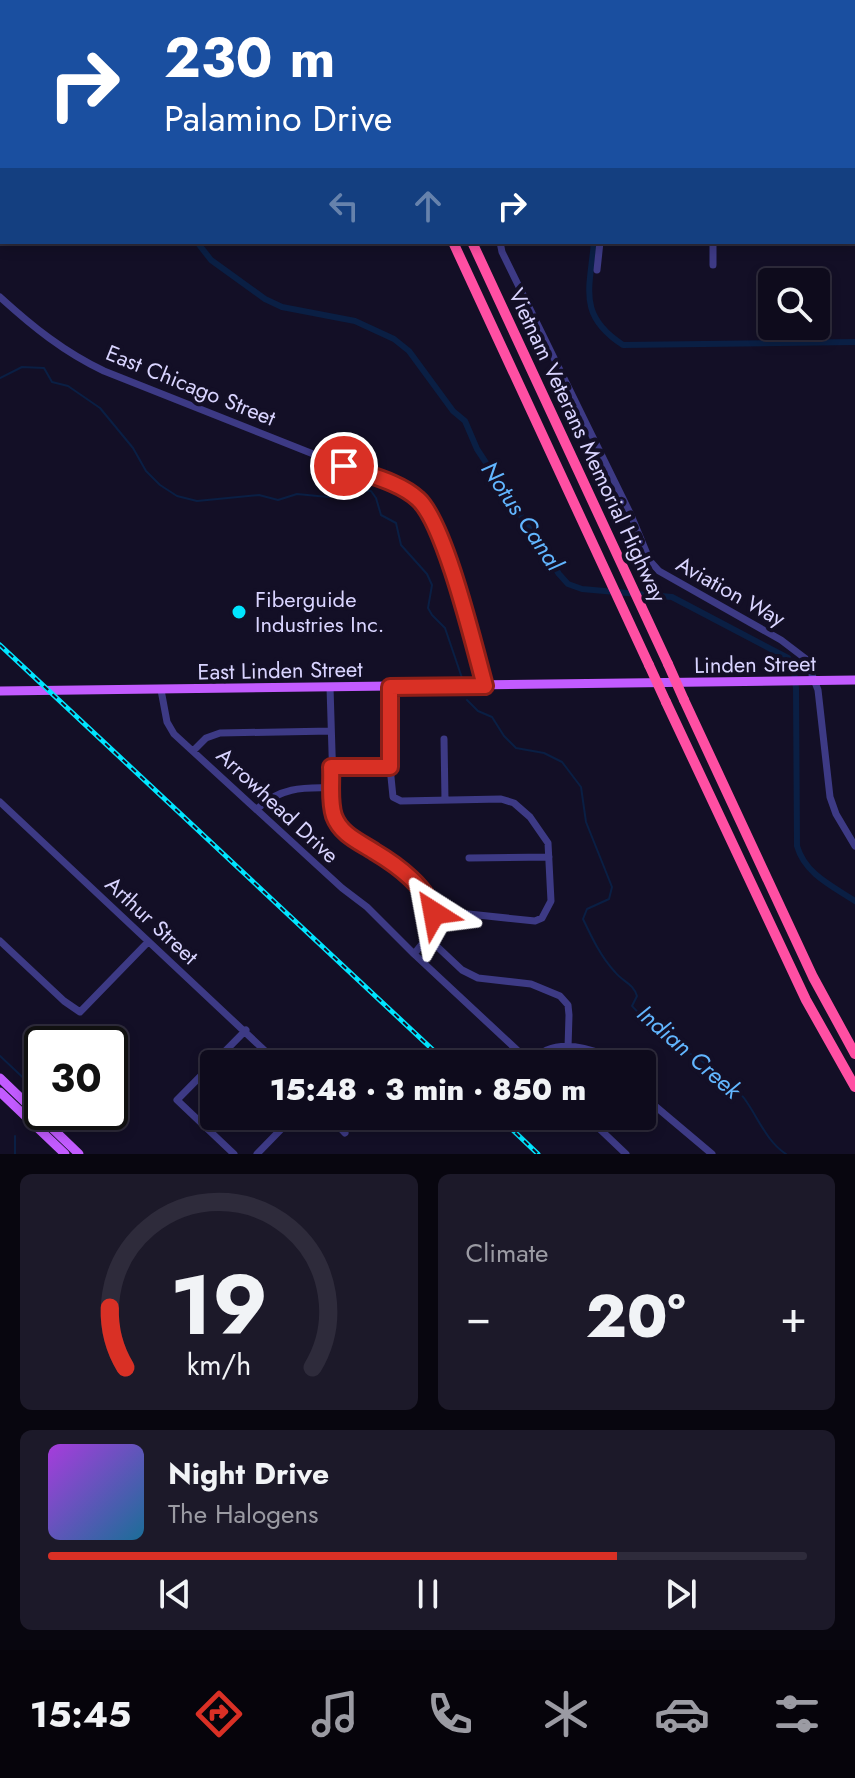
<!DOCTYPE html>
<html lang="en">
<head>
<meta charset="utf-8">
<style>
  :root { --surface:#0e0b1c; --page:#1c1929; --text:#f1f3f6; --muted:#9b9ba3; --line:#2e2b3b; --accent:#d93025 }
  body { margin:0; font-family:Jost,sans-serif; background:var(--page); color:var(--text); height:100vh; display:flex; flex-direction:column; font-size:30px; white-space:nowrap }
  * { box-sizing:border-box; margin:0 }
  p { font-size:26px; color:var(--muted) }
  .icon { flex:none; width:44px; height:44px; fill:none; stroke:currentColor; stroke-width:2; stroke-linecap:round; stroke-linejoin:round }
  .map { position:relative; height:1154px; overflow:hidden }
  .side { display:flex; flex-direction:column; gap:20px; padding:20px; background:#08060f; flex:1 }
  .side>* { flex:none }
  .top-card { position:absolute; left:0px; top:0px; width:856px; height:244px; box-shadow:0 4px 12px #0003,0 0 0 2px var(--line); background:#1a4fa0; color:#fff; overflow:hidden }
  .controls { position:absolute; left:758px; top:268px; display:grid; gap:16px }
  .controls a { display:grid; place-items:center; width:72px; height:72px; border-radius:8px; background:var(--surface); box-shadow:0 4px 12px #0003,0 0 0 2px var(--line); font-size:40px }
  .speed { position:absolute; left:24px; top:1026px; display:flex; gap:16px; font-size:40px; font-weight:700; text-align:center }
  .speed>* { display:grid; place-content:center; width:104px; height:104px; border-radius:50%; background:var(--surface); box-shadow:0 4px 12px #0003,0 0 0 2px var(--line); line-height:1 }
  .speed .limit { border:4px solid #111; border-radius:12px; background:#fff; color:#111 }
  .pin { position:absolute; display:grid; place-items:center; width:68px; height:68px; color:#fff; margin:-34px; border:4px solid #fff; border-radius:50%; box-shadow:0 2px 8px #0007 }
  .me { position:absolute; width:88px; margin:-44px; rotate:326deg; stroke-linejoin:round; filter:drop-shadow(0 0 6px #0008) }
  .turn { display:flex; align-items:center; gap:28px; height:168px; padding:0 32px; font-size:36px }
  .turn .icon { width:104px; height:104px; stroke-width:2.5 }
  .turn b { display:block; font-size:56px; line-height:68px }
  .lanes { display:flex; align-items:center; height:76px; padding:0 32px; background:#0003; justify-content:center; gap:40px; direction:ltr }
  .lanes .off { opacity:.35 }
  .big { font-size:60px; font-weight:800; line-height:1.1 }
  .side .card { flex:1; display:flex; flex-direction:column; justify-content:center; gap:12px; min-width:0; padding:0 28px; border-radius:12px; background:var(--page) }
  .side .dial { align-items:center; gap:0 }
  .dial svg { height:208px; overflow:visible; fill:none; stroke:var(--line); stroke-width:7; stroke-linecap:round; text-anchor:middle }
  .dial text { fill:var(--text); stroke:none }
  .song { display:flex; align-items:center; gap:24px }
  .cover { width:96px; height:96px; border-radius:12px; background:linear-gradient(135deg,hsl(280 70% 55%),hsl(200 70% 35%)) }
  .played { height:8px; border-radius:4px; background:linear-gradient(90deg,var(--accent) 75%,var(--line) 75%) }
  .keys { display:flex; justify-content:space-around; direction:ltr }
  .heat { display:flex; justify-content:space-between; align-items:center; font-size:44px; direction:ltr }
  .side .tiles { flex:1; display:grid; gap:20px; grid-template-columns:1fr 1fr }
  .card:last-child { grid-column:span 2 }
  .trip { position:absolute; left:200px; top:1050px; width:456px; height:80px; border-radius:8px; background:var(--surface); box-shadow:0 4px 12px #0003,0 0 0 2px var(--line); font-weight:800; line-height:80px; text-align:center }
  .tab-bar { display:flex; height:128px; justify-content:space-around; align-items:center; background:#06040b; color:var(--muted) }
  .tab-bar .icon { width:56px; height:56px }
  .tab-bar .current { color:var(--accent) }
  .tab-bar b { font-size:36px; color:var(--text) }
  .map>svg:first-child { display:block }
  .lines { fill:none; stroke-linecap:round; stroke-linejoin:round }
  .stream { stroke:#0a1f44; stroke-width:2 }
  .canal { stroke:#0a1f44; stroke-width:6 }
  .minor { stroke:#3d3a85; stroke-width:7 }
  .major { stroke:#c25bff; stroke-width:9 }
  .highway { stroke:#ff4fa3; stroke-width:10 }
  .rail-casing { stroke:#00e5ff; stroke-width:5 }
  .rail { stroke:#130f26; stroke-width:2; stroke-dasharray:6; stroke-linecap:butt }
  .highway-bridge { stroke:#ff4fa3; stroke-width:10 }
  .route-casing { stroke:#8d1f18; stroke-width:20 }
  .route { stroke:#d93025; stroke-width:14 }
  .poi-dot { fill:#00e5ff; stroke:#130f26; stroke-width:3 }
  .labels { text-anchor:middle; stroke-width:8; stroke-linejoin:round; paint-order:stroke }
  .street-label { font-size:22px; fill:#d9d4ff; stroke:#130f26 }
  .poi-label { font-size:22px; fill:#d9d4ff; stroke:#130f26; text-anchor:start }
  .water-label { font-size:24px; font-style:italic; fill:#62b6ff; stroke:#130f26 }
</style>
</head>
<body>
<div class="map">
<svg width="855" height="1154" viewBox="0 0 855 1154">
  <rect width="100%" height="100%" fill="#130f26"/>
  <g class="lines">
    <path class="stream" d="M0,378L22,367L44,368L52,382L68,386L100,408L133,448L146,471L160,485L177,496L197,501L259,495L278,500L297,494L328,497L359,490L371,491L376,498L381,515L396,523L401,545L427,574L432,585L428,608L432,615L445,628L462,678
      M467,700L478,711L492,717L504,736L516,748L544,753L562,762L581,787L586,822L612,887L609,899L587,909L583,919C592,938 601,957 615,972C623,982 633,983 637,996L632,1006C647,1025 672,1020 679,1047C701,1060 728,1077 744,1098C758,1117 766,1141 786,1154
      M0,1056L33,1087L28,1093
      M15,1154V1136"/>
    <path class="canal" d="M599,0L601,2
      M51,2V0
      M197,242L211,260L265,299L282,307L355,321L394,339L409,351L453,411L465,421L477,449L559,574L568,584L582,589L672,597L788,658L793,664L796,688L797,846C805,874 832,886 855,901
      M594,242C590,289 577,315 623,345L855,342"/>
    <path class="minor" d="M196,0L197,2
      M386,0V2
      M465,0V2
      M854,75H855
      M500,242L502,252L631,515L650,561L659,571L781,640L806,659L818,690L830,797L836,814L855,846
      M713,242V265
      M597,270L600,242
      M0,297C33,327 64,352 104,371L409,492L432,514L443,543L485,686
      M330,687L334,816L346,834L379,853L428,897L435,921L431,933L414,954
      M390,687V767L393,797L401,801L501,799L514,803L530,817L548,843L551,901L542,918L535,921L459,913H434
      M161,690L167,722L174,734L342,888L367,907L414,954L532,1064
      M444,739L445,800
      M193,751L206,738L220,733L331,731
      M331,767H390
      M0,802L279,1064
      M257,809C279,788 302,787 332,788
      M469,858L549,857
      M428,938L462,970L478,978L531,984L560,996L568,1005L569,1015L568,1048
      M0,941L64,1001L80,1012L148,942
      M530,1062C535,1058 541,1053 547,1050C568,1041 601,1050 618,1064
      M642,1095L712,1154
      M329,1116L345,1133
      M586,1116L626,1154
      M234,1154L177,1100L246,1030
      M257,1154L294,1116"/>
    <path class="major" d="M0,691L855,680
      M0,1078L79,1154
      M0,1092L65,1154"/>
    <path class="highway" d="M341,0L342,2
      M360,0L361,2
      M453,242L649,665
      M472,242L668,664
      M684,700L813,977L855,1054
      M666,702L806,1000L855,1087"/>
    <defs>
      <path id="rail" d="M0,645L448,1064
        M498,1116L538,1154"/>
    </defs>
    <use href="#rail" class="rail-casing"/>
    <use href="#rail" class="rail"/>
    <path class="highway-bridge" d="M668,664L684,700
      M649,665L666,702"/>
  </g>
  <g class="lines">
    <defs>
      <path id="route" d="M344,466C368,475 400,482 418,499C445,523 474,646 485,686L390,687V767H331C332,783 329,801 334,816C341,835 360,842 375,852C397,865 428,888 434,913"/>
    </defs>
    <use href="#route" class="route-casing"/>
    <use href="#route" class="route"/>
  </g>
  <circle class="poi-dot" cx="239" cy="612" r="8"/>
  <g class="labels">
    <g class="street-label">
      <text transform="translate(191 385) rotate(22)" y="8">East Chicago Street</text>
      <text transform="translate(588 445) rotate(65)" y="8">Vietnam Veterans Memorial Highway</text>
      <text transform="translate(731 591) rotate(29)" y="8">Aviation Way</text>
      <text transform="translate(755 664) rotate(-1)" y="8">Linden Street</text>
      <text transform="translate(280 670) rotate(-1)" y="8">East Linden Street</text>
      <text transform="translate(278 805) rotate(43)" y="8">Arrowhead Drive</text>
      <text transform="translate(152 920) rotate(43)" y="8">Arthur Street</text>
    </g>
    <g class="poi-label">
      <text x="255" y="607">Fiberguide<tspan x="255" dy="25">Industries Inc.</tspan></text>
    </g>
    <g class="water-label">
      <text transform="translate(522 516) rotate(56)" y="8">Notus Canal</text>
      <text transform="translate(689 1052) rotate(41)" y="8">Indian Creek</text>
    </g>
  </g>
</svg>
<div class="controls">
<a><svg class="icon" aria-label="search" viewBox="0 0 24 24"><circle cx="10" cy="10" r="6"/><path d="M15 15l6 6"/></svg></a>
</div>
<div class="speed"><div class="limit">30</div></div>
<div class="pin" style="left:344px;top:466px;background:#d93025"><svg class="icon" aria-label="arrive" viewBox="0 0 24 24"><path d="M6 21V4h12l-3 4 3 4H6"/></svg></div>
<svg class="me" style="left:434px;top:913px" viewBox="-20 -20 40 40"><path d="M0-17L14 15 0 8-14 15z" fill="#d93025" stroke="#fff" stroke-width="4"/></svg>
<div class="trip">15:48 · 3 min · 850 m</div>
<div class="top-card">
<div class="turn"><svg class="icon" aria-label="right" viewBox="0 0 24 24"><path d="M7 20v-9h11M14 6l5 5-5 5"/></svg><div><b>230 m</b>Palamino Drive</div></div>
<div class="lanes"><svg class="icon off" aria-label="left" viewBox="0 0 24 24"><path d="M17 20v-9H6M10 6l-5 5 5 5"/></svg><svg class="icon off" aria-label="ahead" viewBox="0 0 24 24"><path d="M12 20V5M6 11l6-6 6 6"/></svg><svg class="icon" aria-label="right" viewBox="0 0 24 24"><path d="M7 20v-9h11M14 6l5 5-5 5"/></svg></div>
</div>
</div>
<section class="side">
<div class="tiles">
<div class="card dial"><svg viewBox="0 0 100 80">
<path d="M14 69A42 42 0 1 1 86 69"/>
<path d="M14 69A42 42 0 0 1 8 46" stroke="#d93025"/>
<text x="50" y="56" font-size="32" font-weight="700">19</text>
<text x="50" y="72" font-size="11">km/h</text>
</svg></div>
<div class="card"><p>Climate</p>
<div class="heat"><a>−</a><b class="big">20°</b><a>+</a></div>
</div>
<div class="card">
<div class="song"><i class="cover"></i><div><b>Night Drive</b><p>The Halogens</p></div></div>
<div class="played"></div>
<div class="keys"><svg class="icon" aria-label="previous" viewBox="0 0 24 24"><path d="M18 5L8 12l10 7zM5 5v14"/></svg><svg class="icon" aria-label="pause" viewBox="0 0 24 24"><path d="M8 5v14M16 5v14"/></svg><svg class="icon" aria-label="next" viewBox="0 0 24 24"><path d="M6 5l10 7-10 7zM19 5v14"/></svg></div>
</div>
</div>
</section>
<nav class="tab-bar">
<b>15:45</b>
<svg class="icon current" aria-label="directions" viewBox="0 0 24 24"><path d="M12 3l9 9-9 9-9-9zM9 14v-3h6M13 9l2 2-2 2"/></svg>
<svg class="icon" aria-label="music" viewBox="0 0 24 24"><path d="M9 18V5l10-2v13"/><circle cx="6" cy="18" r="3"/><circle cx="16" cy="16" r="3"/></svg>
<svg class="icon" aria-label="phone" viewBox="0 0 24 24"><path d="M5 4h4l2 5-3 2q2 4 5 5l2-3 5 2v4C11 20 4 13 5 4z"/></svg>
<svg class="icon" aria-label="climate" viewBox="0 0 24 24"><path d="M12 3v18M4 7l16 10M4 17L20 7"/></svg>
<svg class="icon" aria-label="car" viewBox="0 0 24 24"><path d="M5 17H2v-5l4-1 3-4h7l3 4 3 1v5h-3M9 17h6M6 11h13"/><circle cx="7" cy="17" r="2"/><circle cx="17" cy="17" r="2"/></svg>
<svg class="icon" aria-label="filters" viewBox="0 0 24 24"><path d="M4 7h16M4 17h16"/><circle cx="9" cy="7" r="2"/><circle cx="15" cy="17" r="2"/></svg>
</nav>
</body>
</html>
